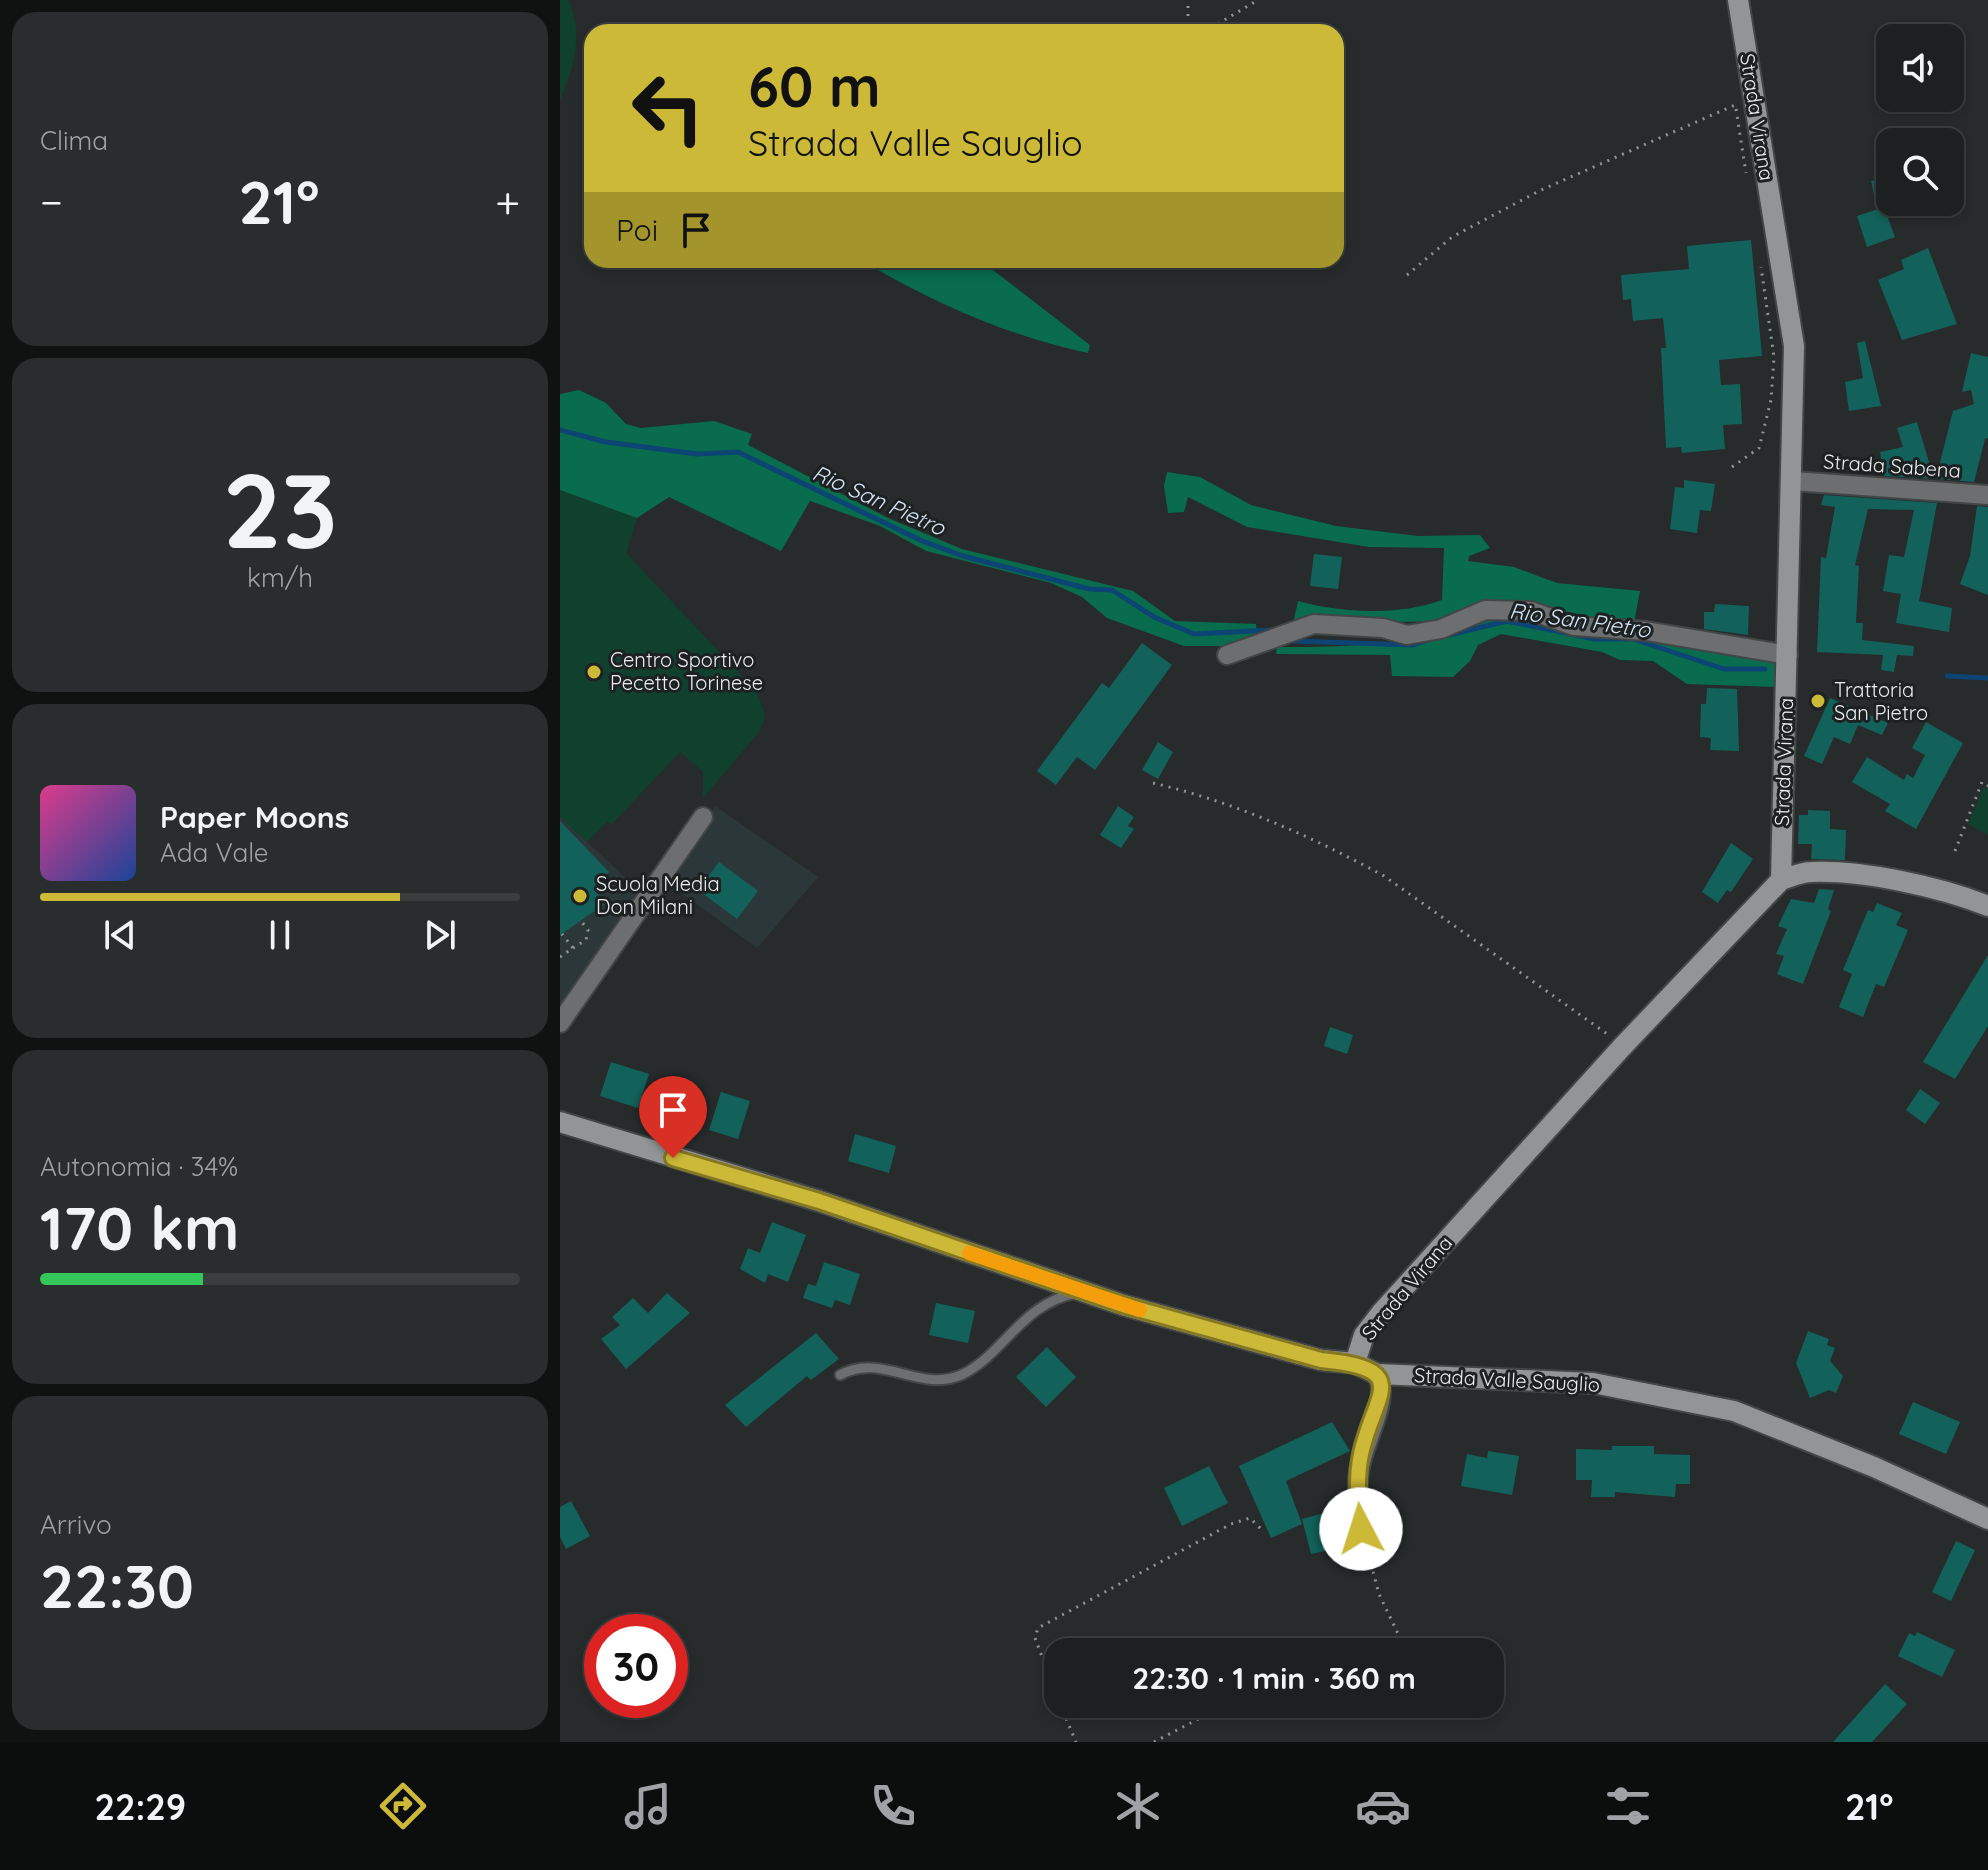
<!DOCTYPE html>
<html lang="it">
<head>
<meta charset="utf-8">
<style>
  :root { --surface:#1d2020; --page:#2a2d2d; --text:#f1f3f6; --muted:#a0a3a5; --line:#3b3e3e; --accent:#ccb938 }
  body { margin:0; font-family:Quicksand,sans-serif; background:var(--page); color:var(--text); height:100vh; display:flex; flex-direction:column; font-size:30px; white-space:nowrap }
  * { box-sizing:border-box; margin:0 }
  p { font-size:26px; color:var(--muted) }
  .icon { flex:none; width:44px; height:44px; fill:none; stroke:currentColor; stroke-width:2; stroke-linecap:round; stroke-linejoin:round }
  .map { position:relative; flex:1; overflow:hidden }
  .side { display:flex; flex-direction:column; gap:12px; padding:12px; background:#101212; width:560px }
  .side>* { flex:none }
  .banner { position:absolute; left:24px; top:24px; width:760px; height:244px; border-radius:24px; box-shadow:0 4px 12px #0003,0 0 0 2px var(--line); background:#ccb938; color:#111; overflow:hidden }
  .tools { position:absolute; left:1316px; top:24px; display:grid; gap:16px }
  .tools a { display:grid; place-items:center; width:88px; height:88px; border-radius:16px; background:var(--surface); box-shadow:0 4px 12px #0003,0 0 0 2px var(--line); font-size:40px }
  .speed { position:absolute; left:24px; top:1614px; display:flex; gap:16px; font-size:40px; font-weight:700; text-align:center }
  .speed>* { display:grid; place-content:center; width:104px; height:104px; border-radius:50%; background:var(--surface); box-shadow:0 4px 12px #0003,0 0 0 2px var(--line); line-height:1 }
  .speed .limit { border:12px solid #d22; background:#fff; color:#111 }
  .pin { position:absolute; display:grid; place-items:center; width:68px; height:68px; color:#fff; margin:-82px -34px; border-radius:50% 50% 50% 0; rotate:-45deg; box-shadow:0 0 8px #0007 }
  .pin .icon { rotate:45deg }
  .me { position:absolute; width:88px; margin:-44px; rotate:355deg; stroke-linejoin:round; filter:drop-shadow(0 0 6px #0008) }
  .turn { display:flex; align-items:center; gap:28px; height:168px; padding:0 32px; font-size:36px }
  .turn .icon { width:104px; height:104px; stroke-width:2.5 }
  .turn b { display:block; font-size:56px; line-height:68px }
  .then { display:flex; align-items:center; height:76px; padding:0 32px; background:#0003; gap:16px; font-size:30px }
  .big { font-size:60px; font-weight:800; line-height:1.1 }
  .side .tile { flex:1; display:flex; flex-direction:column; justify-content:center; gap:12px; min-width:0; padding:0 28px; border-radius:24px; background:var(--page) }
  .side .dial { align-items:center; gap:0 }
  .dial b { font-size:104px; line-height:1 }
  .song { display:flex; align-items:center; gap:24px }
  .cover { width:96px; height:96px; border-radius:12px; background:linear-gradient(135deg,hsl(330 70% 55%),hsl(220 70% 35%)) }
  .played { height:8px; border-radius:4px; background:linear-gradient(90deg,var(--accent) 75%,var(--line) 75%) }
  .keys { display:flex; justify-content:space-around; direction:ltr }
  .heat { display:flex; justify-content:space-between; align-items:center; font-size:44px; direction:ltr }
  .charge { height:12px; border-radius:6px; background:linear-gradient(90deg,#34c759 34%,var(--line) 0) }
  .trip { position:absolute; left:484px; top:1638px; width:460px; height:80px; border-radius:24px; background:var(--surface); box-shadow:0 4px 12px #0003,0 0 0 2px var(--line); font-weight:800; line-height:80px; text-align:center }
  .menu { display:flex; height:128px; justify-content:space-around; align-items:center; background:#0c0d0d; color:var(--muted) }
  .menu .icon { width:56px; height:56px }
  .menu .selected { color:var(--accent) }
  .menu b { font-size:36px; color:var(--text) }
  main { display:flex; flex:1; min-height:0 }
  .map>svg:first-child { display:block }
  .built { fill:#2c3739 }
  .green { fill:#10412e }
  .forest { fill:#086c4d }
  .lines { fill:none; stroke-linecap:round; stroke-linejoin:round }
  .stream { stroke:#0c4473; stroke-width:5 }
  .building { fill:#12625b }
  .lane-casing { stroke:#424646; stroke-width:13 }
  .street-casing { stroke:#424646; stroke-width:22 }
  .secondary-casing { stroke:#424646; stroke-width:24 }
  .path { stroke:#919495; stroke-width:3; stroke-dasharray:2 6; stroke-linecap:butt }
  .lane { stroke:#6c6e6f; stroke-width:9 }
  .street { stroke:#6c6e6f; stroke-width:18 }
  .secondary { stroke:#929596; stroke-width:20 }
  .route-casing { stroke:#857824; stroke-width:20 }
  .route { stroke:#ccb938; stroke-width:14 }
  .slow { stroke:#f59e0b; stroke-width:14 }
  .poi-dot { fill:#ccb938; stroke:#1d2122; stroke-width:3 }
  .labels { text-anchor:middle; stroke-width:6; stroke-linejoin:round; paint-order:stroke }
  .street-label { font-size:20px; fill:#ebedee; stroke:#1d2122 }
  .poi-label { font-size:20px; fill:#ebedee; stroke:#1d2122; text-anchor:start }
  .water-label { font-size:22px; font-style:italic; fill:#d3e4f6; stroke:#1d2122 }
</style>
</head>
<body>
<main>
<section class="side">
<div class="tile"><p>Clima</p>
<div class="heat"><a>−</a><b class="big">21°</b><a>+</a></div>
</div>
<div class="tile dial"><b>23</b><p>km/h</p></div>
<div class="tile">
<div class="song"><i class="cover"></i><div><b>Paper Moons</b><p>Ada Vale</p></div></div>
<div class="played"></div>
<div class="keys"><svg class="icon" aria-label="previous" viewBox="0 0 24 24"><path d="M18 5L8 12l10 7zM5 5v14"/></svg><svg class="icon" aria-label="pause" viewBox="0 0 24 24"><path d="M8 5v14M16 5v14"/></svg><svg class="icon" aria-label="next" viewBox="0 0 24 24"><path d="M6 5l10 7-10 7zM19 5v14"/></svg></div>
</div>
<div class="tile"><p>Autonomia · 34%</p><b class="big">170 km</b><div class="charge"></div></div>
<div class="tile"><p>Arrivo</p><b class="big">22:30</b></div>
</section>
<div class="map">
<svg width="1428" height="1742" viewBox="0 0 1428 1742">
  <rect width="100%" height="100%" fill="#272b2b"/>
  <path class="built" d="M155,806L258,877L197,948L104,880Z
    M0,817L79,890L0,1005Z"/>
  <path class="green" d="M0,0H9C23,42 15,60 0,101Z
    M0,490L77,518L66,553L198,693L205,717L199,732L143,798V772L120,752L52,824L47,822L27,842L0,817Z
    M1424,787L1428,789V835L1408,824Z"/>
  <path class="forest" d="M328,260H420L530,345L528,353C453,337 385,308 318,270Z
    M19,390L46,403L66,424L81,428L154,421L192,434L188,445L328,518L402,549L573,591L615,621L696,624L697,634L671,646H624L547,618L522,597L491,583L366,551L320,526L250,501L221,551L109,497L77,518L0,490V394Z
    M607,472L640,477L691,505L776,526L858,536L920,535L930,548L909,556L908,561L954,567L997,583L1080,591L1074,623L1041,626L974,608L884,621L733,624L738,601C782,613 838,616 882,600L884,548L809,547L687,527L628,497L624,512L608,513L604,486Z
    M920,617L969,620L1013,630L1073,635L1206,657L1217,663L1216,687L1127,684L1093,661L1060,660L1042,652L941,634L918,645L910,661L893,677L832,676L830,655L716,654L717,647C787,647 857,646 920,617Z"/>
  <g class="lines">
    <path class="stream" d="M0,430L46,442L137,454L178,452L360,540L403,556L529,589L552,590L594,617L634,634L713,630
      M889,635L947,621L1035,639H1073L1164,669H1205
      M733,641L853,645L871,639
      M1387,676L1428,678"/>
  </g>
  <path class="building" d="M1321,179L1330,194L1315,199L1311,181Z
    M1324,207L1335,237L1307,247L1297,216Z
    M1191,240L1202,356L1159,360L1161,385L1180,384L1182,424L1163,425L1165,449L1122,453L1121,447L1106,448L1101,348H1106L1103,318L1073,321L1071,299L1063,300L1061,275L1129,269L1127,246Z
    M1368,248L1397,324L1342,340L1318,280L1344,269L1341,260Z
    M1305,341L1321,406L1289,411L1285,382L1303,378L1297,343Z
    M1411,353L1428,357V438L1425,439L1414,482L1376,479L1393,411L1414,404L1411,390L1402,392Z
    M1357,422L1374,479L1324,476L1320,452L1343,447L1337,428Z
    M1124,480L1155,484L1151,511L1140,510L1137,533L1110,529L1115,487L1124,488Z
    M1264,495L1377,503L1359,601L1392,608L1389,632L1336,623L1341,594L1323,591L1329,555L1344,557L1354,510L1308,509L1295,565L1299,566L1296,623H1303L1302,640L1354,646L1353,656L1337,655L1334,672L1321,670L1323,655L1257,652L1261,557L1266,558L1275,507L1261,505Z
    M1417,506L1428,507V595L1400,584L1410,556Z
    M754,554L782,557L778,589L750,586Z
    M1155,604L1189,606L1188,635L1144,629V612H1154Z
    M582,643L612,665L535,770L517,757L496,785L477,771L542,683L549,688Z
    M1147,688L1177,689L1179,751L1150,750L1151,738L1140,737L1141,704H1146Z
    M1270,698L1328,723L1322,735L1298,725L1290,744L1274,737L1262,764L1244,756Z
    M1366,722L1403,743L1356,829L1325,811L1330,804L1292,782L1307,757L1344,780L1347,774L1353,778L1365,755L1352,748Z
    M598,742L613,752L598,779L582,770Z
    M558,806L574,817L568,826L574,829L561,848L540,835Z
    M1248,810L1270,811V829L1286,830L1285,860L1251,859L1252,844H1238L1239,815H1248Z
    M0,821L49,872L34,889L45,904L0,935Z
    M1171,843L1193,859L1171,892L1167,890L1158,903L1142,892Z
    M159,862L198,891L177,919L138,890Z
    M1259,889L1274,890L1268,909L1271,911L1243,984L1217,974L1224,956L1216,954L1227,929L1218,926L1231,899L1254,903Z
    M1317,903L1342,913L1336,925L1348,930L1324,987L1316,984L1303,1017L1279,1007L1292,974L1283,970L1308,910L1313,912Z
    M1428,955V1026L1395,1079L1363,1062Z
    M770,1027L793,1035L787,1054L764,1046Z
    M51,1062L89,1074L78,1108L40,1096Z
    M1360,1089L1380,1103L1365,1124L1346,1110Z
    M161,1092L190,1101L178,1139L149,1130Z
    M295,1134L336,1146L329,1173L288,1161Z
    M212,1222L246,1235L228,1282L208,1274L205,1283L180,1269L188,1248L200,1253Z
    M264,1262L300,1274L290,1305L275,1300L272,1308L243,1298L248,1284L256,1286Z
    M107,1293L130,1313L66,1369L41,1339L60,1325L52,1317L73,1298L88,1313Z
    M376,1303L415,1311L408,1343L369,1335Z
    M1248,1331L1269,1339L1267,1345L1275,1348L1270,1361L1283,1376L1276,1393L1269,1390L1250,1398L1236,1363Z
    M256,1333L279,1359L251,1380L247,1376L186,1427L165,1405Z
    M487,1347L516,1377L486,1407L456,1377Z
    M1353,1402L1400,1422L1386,1454L1339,1434Z
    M772,1422L790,1451L726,1481L742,1524L711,1538L679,1466Z
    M1052,1446H1094V1454L1130,1455V1484H1116L1115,1497L1055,1492V1497H1031L1032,1480H1016V1449L1052,1450Z
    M928,1451L959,1456L952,1495L901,1486L907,1454L927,1458Z
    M649,1466L668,1503L622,1526L604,1488Z
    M11,1501L30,1536L6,1549L0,1537V1507Z
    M816,1508L832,1509V1523L815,1522Z
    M778,1509L788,1546L751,1554L742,1519Z
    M1396,1541L1415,1550L1391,1601L1372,1592Z
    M1357,1632L1395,1650L1382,1677L1338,1656L1349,1633L1355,1636Z
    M1325,1684L1347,1704L1312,1742H1273Z"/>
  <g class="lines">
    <defs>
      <path id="lane" d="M280,1375C322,1352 359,1393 401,1375C443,1356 461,1303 517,1293"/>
      <path id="street" d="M1233,481L1428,495
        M667,655L754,624L823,628L847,635L881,629L925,610L971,611L1014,626L1086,631L1228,655
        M0,1023L143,817
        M804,1549C801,1526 797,1503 798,1480C799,1446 832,1403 817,1374"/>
      <path id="secondary" d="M1178,0L1234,346L1221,880
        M0,1122L259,1201L563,1305L761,1360L795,1363L817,1374L1033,1383L1174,1411L1314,1467L1428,1519
        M795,1363L804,1335L821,1313L1062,1047L1221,880C1231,877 1241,872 1251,872C1303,870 1381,887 1428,906"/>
    </defs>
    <use href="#lane" class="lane-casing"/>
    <use href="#street" class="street-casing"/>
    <use href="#secondary" class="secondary-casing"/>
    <path class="path" d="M628,32V0
      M644,32L698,0
      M1176,109L1186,173
      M847,275L892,237L981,190L1175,105
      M1172,467L1199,448L1211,400L1214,357L1201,267
      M593,783C674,802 751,836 824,876L1050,1036
      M1395,851L1422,782L1428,786
      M13,948L26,940L28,930L21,921
      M0,957L13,948L2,934
      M811,1564L819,1594L842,1642L838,1652
      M498,1700L475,1638L478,1628L671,1524L690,1518L702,1530
      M500,1704L516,1742
      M594,1742L667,1704"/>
    <use href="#lane" class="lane"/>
    <use href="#street" class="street"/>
    <use href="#secondary" class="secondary"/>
  </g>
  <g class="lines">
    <defs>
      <path id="route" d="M113,1158L259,1201L563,1305L761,1360C855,1369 814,1393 801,1454C796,1479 798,1504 801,1529"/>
    </defs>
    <use href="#route" class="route-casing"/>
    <use href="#route" class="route"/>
    <path class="slow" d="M409,1253L580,1310"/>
  </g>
  <g class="poi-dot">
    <circle cx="34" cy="672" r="8"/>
    <circle cx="1258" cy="701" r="8"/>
    <circle cx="20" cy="896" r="8"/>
  </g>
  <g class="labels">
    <g class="street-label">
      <text transform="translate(1197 117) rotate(81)" y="7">Strada Virana</text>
      <text transform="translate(1332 466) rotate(4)" y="7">Strada Sabena</text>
      <text transform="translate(1224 762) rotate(-88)" y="7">Strada Virana</text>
      <text transform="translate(847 1288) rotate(-50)" y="7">Strada Virana</text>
      <text transform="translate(947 1380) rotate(3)" y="7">Strada Valle Sauglio</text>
    </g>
    <g class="poi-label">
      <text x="50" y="667">Centro Sportivo<tspan x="50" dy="23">Pecetto Torinese</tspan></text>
      <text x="1274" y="697">Trattoria<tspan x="1274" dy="23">San Pietro</tspan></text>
      <text x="36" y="891">Scuola Media<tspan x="36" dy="23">Don Milani</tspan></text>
    </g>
    <g class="water-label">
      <text transform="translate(319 500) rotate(24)" y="8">Rio San Pietro</text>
      <text transform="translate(1020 620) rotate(8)" y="8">Rio San Pietro</text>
    </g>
  </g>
</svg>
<div class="tools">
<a><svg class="icon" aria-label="sound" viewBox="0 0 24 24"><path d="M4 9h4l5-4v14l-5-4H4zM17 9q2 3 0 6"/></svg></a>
<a><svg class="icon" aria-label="search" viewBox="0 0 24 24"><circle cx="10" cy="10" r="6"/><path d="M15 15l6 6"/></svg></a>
</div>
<div class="speed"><div class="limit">30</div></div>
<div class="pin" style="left:113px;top:1158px;background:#d93025"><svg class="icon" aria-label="arrive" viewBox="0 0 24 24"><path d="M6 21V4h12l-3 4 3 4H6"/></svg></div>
<svg class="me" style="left:801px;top:1529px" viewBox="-20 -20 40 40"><circle r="19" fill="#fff"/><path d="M0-13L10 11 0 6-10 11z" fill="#ccb938"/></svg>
<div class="trip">22:30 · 1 min · 360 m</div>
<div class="banner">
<div class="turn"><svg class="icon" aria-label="left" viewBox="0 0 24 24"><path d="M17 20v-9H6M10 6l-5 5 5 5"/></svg><div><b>60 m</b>Strada Valle Sauglio</div></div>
<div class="then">Poi<svg class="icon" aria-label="arrive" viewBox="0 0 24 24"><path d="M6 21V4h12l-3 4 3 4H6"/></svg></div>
</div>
</div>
</main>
<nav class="menu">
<b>22:29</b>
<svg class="icon selected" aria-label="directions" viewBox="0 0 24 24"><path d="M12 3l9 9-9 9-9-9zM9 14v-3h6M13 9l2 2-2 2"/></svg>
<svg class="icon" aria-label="music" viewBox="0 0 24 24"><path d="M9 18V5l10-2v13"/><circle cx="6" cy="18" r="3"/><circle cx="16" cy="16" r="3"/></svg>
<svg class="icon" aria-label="phone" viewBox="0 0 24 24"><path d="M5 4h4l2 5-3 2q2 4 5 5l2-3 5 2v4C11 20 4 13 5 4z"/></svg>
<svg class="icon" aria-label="climate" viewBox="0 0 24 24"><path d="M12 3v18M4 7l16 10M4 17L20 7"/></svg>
<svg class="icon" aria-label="car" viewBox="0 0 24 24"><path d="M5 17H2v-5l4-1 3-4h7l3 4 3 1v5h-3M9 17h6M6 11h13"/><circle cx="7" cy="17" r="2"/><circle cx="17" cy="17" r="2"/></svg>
<svg class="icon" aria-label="filters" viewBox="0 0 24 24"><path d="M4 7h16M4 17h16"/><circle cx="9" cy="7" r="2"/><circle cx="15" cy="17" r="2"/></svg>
<b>21°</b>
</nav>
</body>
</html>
